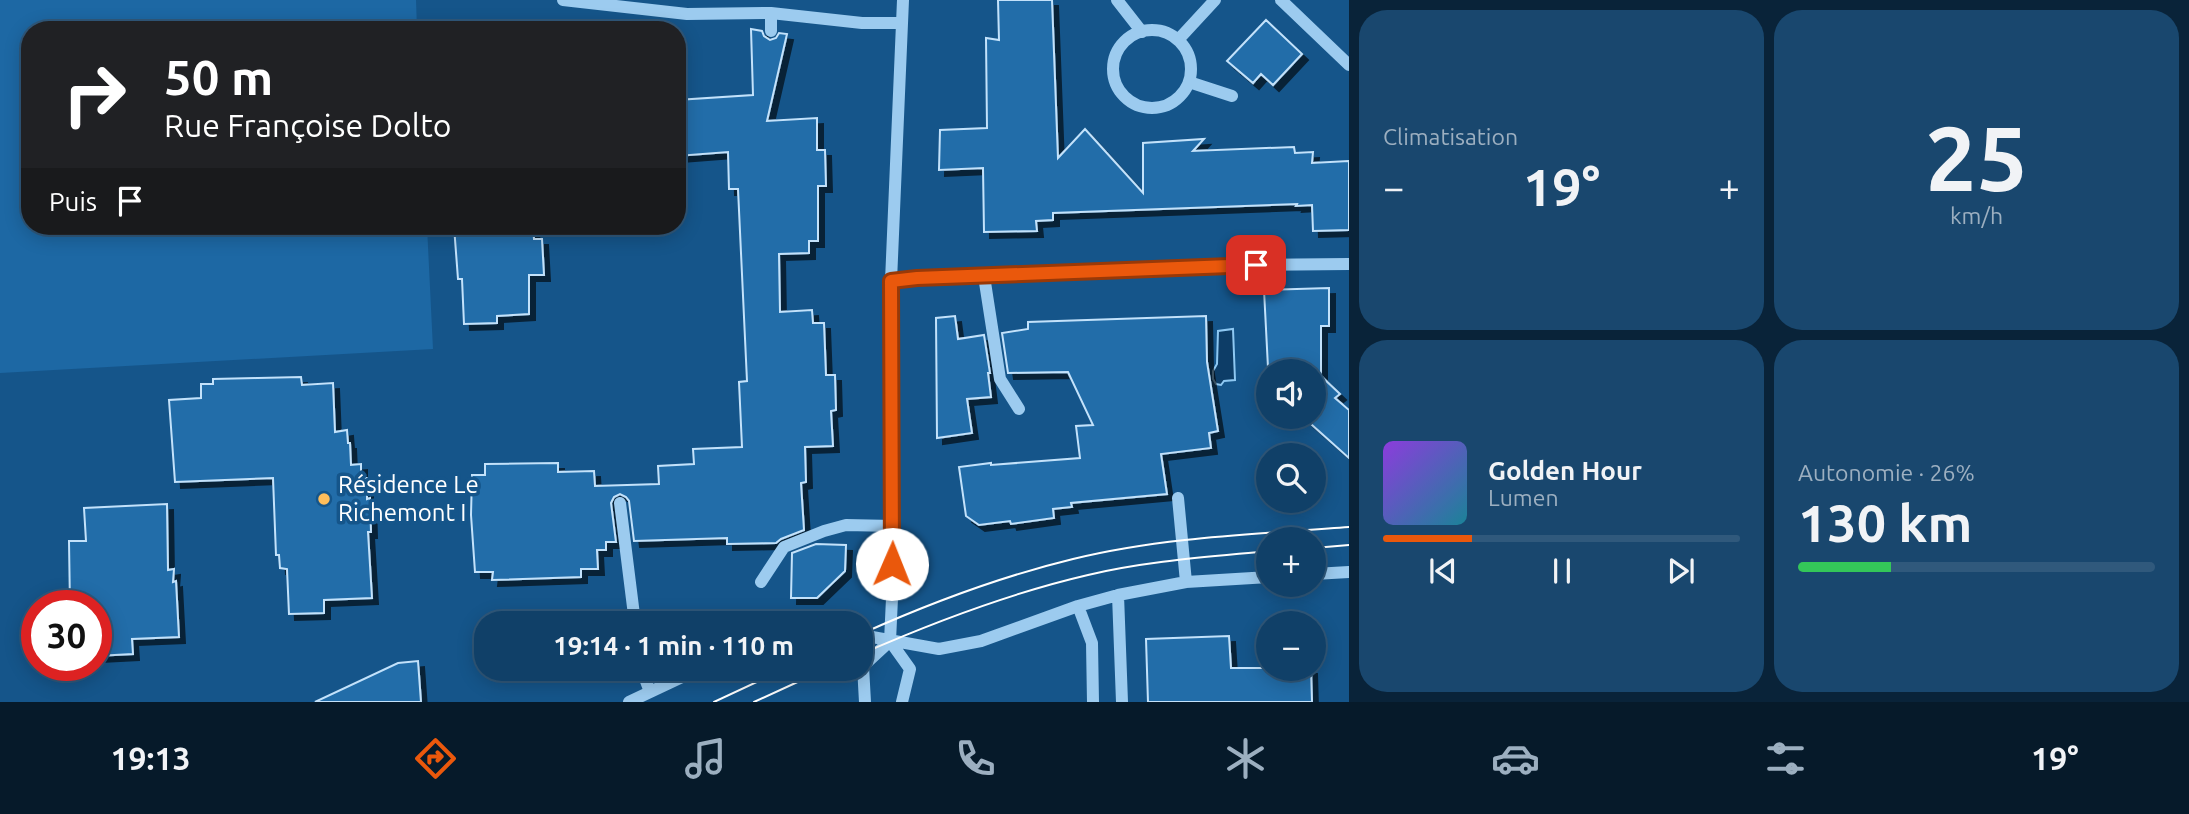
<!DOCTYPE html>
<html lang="fr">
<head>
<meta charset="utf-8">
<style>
  :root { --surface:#104068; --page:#19476e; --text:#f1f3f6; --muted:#9cafc0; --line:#30597c; --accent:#ea580c }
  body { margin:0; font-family:Ubuntu,sans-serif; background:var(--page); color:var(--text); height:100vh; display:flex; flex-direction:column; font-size:26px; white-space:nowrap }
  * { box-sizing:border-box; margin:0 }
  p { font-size:23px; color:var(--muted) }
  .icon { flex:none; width:38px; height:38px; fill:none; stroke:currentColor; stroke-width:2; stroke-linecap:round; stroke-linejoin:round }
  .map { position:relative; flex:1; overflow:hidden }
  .drawer { display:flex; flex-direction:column; gap:10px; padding:10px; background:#092339; width:840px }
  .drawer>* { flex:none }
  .banner { position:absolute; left:21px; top:21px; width:665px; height:214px; border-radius:28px; box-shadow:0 4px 18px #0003,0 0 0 2px var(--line); background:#202124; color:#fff; overflow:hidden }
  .tools { position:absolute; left:1256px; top:359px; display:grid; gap:14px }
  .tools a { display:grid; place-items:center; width:70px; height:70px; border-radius:50%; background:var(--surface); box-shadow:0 4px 18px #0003,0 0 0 2px var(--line); font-size:35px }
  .speed { position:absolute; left:21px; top:590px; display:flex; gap:14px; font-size:35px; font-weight:700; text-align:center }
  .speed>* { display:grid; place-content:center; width:91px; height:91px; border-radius:50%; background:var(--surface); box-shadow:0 4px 18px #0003,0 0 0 2px var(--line); line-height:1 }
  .speed .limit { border:10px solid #d22; background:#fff; color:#111 }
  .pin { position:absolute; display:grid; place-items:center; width:60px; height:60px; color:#fff; margin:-30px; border-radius:14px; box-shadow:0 4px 10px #0006 }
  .me { position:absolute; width:77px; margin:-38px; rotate:1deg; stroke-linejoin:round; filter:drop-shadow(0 0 5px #0008) }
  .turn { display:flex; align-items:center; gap:24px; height:147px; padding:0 28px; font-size:32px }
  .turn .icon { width:91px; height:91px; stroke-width:2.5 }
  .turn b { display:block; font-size:49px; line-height:60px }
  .then { display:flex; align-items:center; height:66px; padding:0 28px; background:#0003; gap:14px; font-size:26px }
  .big { font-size:52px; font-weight:600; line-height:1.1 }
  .drawer .widget { flex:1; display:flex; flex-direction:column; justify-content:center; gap:10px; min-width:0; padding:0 24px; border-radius:28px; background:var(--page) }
  .drawer .dial { align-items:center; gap:0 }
  .dial b { font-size:91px; line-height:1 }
  .song { display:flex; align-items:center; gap:21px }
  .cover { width:84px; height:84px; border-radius:10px; background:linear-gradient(135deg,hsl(270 70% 55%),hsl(190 70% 35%)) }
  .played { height:7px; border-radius:4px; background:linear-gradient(90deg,var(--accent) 25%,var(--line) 25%) }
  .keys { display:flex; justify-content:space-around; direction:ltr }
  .heat { display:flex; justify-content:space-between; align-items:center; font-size:38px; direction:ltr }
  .charge { height:10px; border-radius:5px; background:linear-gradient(90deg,#34c759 26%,var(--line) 0) }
  .drawer .tiles { flex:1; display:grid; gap:10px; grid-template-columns:repeat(2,1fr) }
  .trip { position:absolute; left:474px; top:611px; width:399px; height:70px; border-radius:28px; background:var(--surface); box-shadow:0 4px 18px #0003,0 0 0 2px var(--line); font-weight:600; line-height:70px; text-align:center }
  .tabs { display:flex; height:112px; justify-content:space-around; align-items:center; background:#061a2a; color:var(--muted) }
  .tabs .icon { width:49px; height:49px }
  .tabs .on { color:var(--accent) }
  .tabs b { font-size:32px; color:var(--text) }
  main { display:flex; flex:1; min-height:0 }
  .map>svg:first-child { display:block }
  .green { fill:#1d68a4 }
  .water { fill:#0d3d67; stroke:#8ec8f2; stroke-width:2 }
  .building { fill:#226da9; stroke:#c3e2fb; stroke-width:2; filter:url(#shadow) }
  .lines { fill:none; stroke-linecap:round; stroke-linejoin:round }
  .minor { stroke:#9ccbef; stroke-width:12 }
  .tram { stroke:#fff; stroke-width:2 }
  .route-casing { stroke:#983908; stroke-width:18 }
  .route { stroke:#ea580c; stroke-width:12 }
  .poi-dot { fill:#ffbe5b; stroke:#15558a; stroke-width:2.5 }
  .labels { text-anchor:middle; stroke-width:7; stroke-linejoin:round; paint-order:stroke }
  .poi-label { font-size:24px; fill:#fff; stroke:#15558a; text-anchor:start }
</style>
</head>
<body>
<main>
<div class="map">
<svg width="1349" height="702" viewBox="0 0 1349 702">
  <defs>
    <filter id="shadow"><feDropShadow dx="6" dy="6" stdDeviation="0" flood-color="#0009"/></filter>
  </defs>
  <rect width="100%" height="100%" fill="#15558a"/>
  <path class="green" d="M0,0H416L417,30H30V226H427L433,349L0,373Z"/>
  <path class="water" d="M1233,329L1235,380L1224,381L1221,385L1216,384L1213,379V371L1217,364L1218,331Z"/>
  <path class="building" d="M998,0H1052L1058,158L1085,129L1143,193V143L1204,139L1193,151L1294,147L1295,153L1313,152L1312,163L1349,161V230L1313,231L1312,205L1296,206L1297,204L1053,213V220L1036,221L1037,231L984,232L983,168L939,170L940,130L987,128L986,38L999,40Z
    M1266,20L1302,54L1273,85L1261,74L1253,83L1227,61Z
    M751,29L762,31L764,36L770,40L776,38L779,33L787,34L767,121L817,118V150H825L826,186H818V241H809V253L779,254L780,312L812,310L813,323H824L826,375H835L836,410L831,411L833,446L805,447L806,482L801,483L804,530L781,539L776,543L727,544V538L634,541L629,501L626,497L620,494L614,497L611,503L616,542H606V550H597L598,569H581V577L492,580L493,572H475L471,515L472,475H485V464L558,463V472L594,471L595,486L659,484L658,466L694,464L693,449L742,447L739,382L747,381L738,189H729L728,152L677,156V100L753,95Z
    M454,226H533L534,239H542L544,275H529V314L497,316V323L464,324L462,279H458Z
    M1329,288V326H1321V376L1340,394L1335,398L1349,410V458L1302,416H1314V371H1269V387L1264,290Z
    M955,316L958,339L984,335L990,373H988L991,397L967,399L972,433L937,438L936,318Z
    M1206,316L1207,362L1218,431L1209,433L1211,448L1161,454L1167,494L1071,503L1072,507L1053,509L1054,518L1011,524L1010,521L979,525L966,516L959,467L991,463V465L1080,458L1076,426L1093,425L1068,372L1008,373L1002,333L1028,329V322Z
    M301,377L302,385L333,383L335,432L347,430L348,443H350L351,465L361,464V477L367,478V499L370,498L371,532H368L372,598L324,600V613L289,614L287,569L280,568L279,555H276L273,478L175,482L169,400L201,398V384H213V379Z
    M167,504L168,570L174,569L173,582L176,581L179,637L132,639L133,654L96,656V606H70L69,541H86L84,508Z
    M816,544L846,545L845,571L817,598H791L792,553Z
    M1229,636L1231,668H1311L1312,702H1148L1146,639Z
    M418,661L421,702H315L398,663Z"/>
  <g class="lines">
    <path class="minor" d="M563,0L687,14L771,13L862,23H902
      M1117,0L1142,32
      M1281,0L1349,65
      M1113 69a39 39 0 1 1 78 0a39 39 0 1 1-78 0Z
      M771,31V13
      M1178,40L1215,0
      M1189,82L1232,96
      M984,276L1000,379L1019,409
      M891,281L917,278L1256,265L1349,264
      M1178,498L1186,582
      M620,503L635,623
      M1314,574L1349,572
      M761,582L784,547L824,531L846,525L893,526
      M1118,595L1122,702
      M1078,606L1092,643L1093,702
      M861,635L939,649L981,641L1078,606L1118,595L1186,582L1269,577
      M641,668L650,692
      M629,702L701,668
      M865,702L863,666L890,641
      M902,702L910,669L890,641L893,577L891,281L903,0"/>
    <path class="tram" d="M1314,548L1349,545
      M861,634C930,603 999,577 1073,559C1162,537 1258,534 1349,527
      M861,654C934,622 1010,593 1088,575C1147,561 1208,557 1269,551
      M714,702L787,668
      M754,702L828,668"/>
  </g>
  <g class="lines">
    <defs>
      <path id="route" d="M892,564L891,281L917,278L1256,265"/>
    </defs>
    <use href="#route" class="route-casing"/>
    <use href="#route" class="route"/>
  </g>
  <circle class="poi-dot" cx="324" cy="499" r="7"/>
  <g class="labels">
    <g class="poi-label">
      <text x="338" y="493">Résidence Le<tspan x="338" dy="28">Richemont I</tspan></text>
    </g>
  </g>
</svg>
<div class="tools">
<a><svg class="icon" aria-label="sound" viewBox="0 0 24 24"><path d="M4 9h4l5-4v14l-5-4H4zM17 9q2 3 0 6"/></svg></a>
<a><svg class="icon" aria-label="search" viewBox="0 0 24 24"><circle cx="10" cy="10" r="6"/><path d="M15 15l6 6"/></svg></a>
<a>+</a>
<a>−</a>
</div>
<div class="speed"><div class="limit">30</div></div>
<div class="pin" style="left:1256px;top:265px;background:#d93025"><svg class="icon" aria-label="arrive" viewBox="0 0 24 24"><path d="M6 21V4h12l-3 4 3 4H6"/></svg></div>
<svg class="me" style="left:892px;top:564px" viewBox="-20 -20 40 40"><circle r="19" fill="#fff"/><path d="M0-13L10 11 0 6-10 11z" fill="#ea580c"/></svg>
<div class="trip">19:14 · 1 min · 110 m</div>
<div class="banner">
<div class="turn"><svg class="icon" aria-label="right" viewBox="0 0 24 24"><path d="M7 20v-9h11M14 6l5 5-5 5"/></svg><div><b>50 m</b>Rue Françoise Dolto</div></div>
<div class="then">Puis<svg class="icon" aria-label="arrive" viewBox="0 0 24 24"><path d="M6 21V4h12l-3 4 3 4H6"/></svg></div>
</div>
</div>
<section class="drawer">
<div class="tiles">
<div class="widget"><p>Climatisation</p>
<div class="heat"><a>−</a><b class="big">19°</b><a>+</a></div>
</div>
<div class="widget dial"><b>25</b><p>km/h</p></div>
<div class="widget">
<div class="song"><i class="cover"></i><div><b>Golden Hour</b><p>Lumen</p></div></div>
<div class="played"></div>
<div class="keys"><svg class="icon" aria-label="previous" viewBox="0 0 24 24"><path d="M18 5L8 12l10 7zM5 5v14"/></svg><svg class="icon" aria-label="pause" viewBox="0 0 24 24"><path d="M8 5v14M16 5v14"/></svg><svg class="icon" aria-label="next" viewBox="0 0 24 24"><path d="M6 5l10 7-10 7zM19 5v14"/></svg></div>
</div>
<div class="widget"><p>Autonomie · 26%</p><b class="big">130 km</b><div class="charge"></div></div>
</div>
</section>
</main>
<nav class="tabs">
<b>19:13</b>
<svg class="icon on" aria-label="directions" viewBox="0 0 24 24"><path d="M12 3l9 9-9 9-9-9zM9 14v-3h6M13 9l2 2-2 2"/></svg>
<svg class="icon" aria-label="music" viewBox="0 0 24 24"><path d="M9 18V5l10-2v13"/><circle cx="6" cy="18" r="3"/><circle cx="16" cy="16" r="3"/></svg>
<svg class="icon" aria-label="phone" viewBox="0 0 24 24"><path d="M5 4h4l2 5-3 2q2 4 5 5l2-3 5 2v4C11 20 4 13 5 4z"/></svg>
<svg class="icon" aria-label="climate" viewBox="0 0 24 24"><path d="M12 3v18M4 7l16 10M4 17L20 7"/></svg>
<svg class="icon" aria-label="car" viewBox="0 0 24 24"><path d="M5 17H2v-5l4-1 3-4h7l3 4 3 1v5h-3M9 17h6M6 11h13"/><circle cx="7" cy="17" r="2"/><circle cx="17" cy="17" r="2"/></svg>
<svg class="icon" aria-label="filters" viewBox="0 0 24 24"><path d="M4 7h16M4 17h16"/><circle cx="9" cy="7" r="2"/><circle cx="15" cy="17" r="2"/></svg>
<b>19°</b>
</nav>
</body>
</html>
